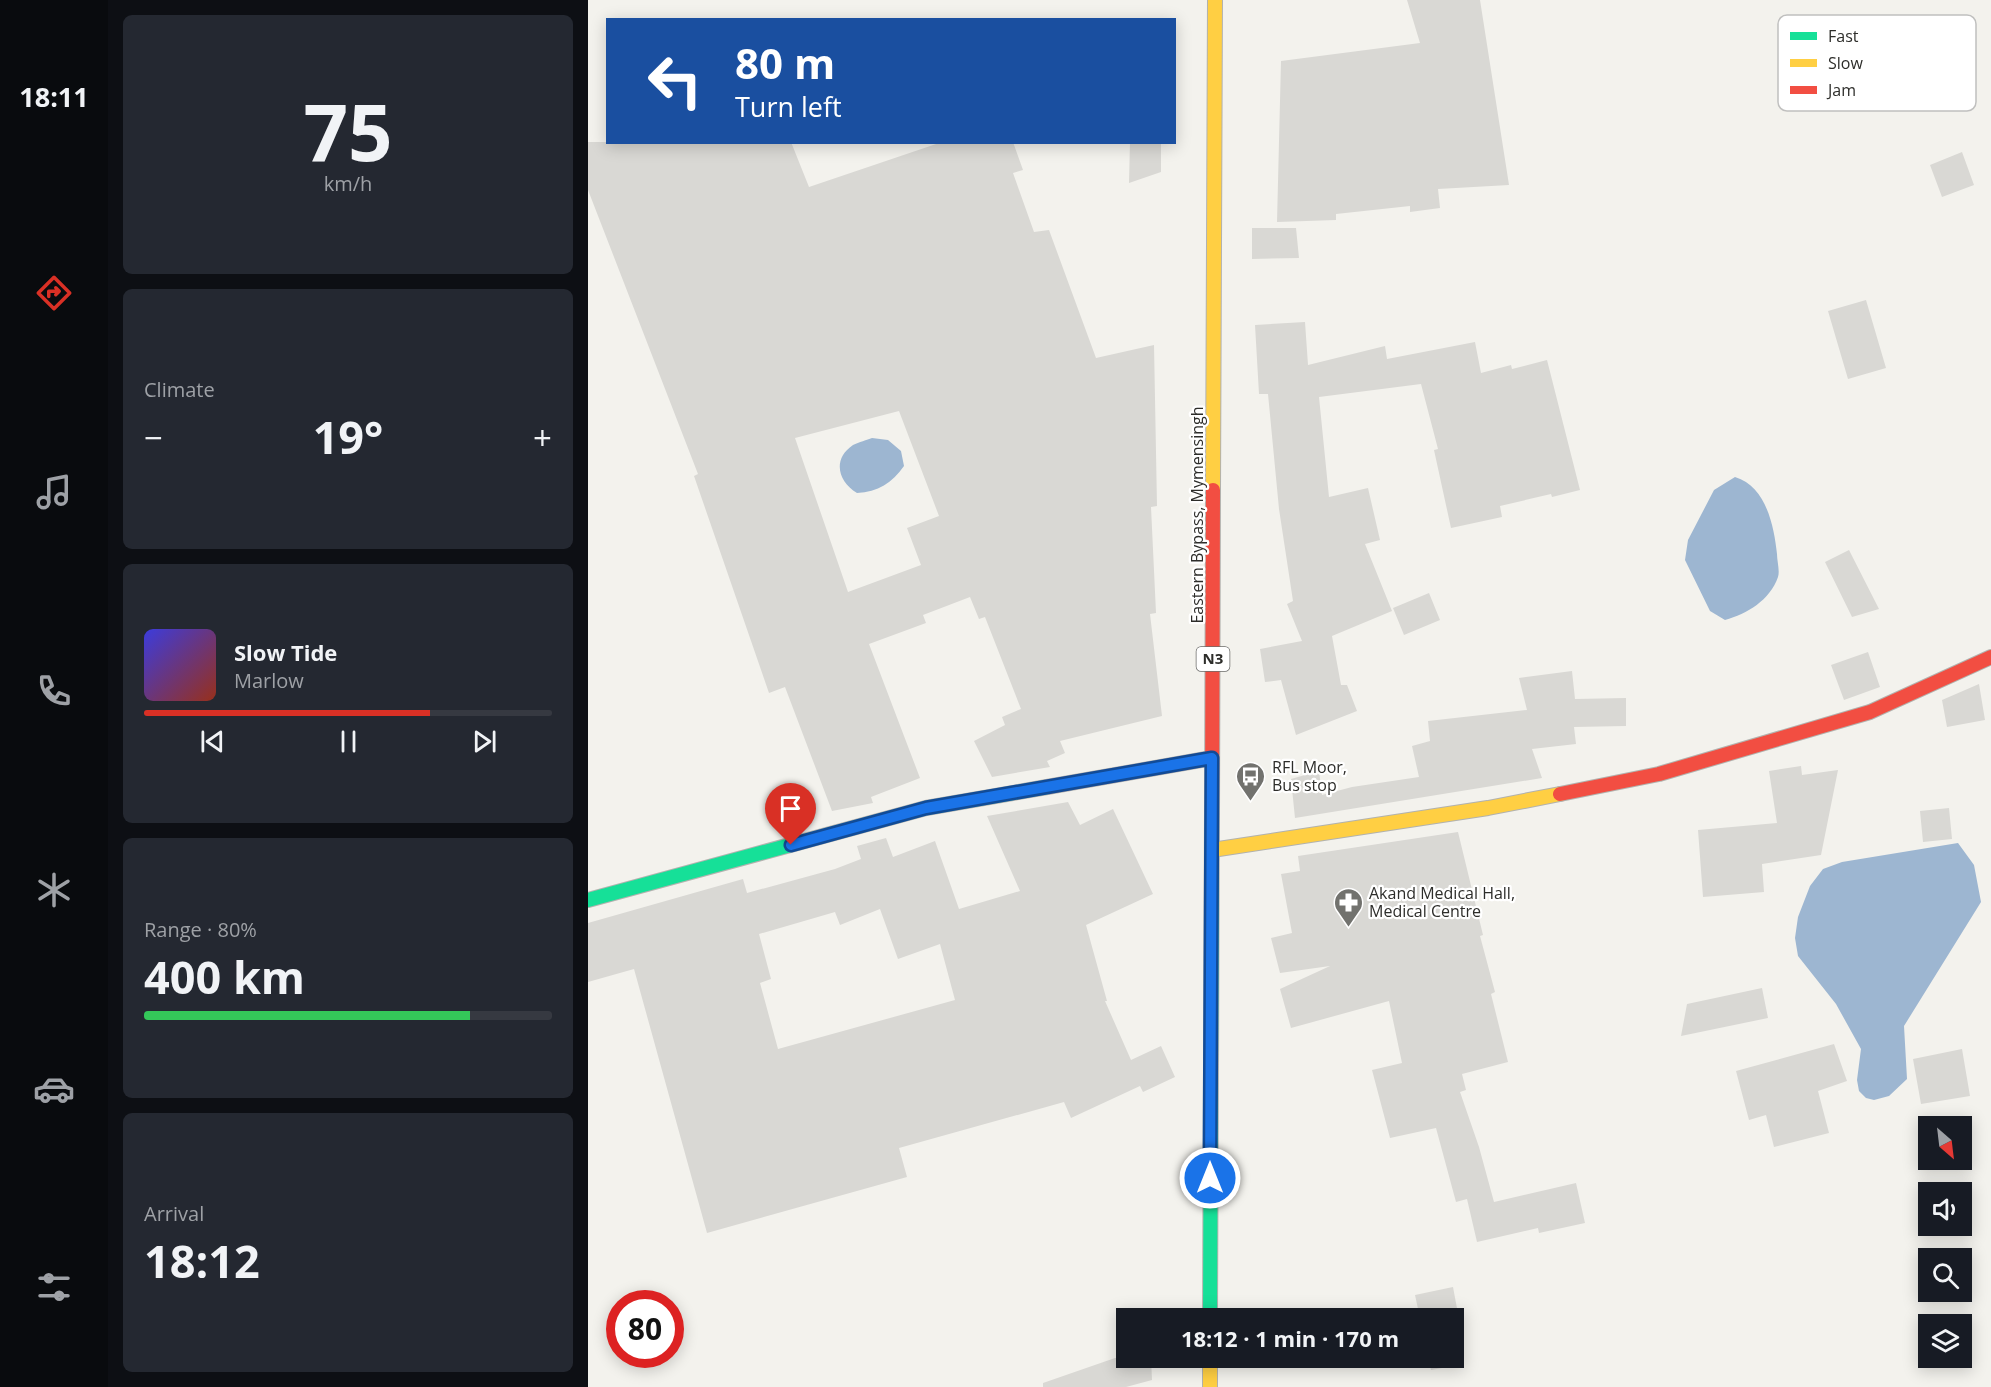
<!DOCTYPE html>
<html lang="en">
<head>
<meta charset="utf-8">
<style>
  :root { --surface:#171b24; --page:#242831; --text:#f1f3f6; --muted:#9ea1a6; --line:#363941; --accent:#d93025 }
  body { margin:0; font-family:"Open Sans",sans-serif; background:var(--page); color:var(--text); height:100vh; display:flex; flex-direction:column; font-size:22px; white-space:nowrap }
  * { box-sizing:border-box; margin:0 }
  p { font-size:20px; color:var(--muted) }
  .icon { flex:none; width:33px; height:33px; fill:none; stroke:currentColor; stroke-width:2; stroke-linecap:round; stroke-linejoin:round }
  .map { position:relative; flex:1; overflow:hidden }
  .details { display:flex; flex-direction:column; gap:15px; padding:15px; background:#0d0f14; width:480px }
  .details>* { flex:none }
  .top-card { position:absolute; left:18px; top:18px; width:570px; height:126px; border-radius:0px; box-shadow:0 3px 15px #0003; background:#1a4fa0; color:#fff; overflow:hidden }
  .needle { width:39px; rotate:152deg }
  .fabs { position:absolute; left:1330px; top:1116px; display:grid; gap:12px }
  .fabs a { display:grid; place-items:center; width:54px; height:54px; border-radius:0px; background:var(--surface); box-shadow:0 3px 15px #0003; font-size:30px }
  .speed { position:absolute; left:18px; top:1290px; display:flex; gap:12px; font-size:30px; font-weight:700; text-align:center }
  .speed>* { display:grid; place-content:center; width:78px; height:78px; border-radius:50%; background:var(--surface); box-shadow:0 3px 15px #0003; line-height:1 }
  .speed .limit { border:9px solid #d22; background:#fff; color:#111 }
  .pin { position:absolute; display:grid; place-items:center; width:51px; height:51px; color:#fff; margin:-62px -26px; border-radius:50% 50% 50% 0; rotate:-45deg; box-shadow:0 0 6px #0007 }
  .pin .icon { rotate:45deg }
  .me { position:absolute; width:66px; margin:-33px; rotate:0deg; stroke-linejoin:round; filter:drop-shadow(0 0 4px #0008) }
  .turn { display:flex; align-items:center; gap:21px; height:126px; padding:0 30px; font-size:27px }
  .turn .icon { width:78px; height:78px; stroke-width:2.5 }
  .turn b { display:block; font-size:42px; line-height:51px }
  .big { font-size:45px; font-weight:700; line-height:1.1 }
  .details .widget { flex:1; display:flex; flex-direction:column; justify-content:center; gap:9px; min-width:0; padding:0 21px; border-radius:9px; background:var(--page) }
  .details .dial { align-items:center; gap:0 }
  .dial b { font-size:78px; line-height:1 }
  .song { display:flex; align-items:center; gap:18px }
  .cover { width:72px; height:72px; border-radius:9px; background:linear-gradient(135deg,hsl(240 70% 55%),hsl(10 70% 35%)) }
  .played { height:6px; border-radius:3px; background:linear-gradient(90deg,var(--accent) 70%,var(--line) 70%) }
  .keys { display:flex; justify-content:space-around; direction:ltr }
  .heat { display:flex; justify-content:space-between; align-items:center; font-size:33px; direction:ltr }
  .charge { height:9px; border-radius:4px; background:linear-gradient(90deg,#34c759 80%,var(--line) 0) }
  .trip { position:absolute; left:528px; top:1308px; width:348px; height:60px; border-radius:0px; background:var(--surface); box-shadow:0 3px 15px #0003; font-weight:700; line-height:60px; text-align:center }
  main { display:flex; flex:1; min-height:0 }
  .dock { display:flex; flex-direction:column; width:108px; justify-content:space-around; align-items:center; background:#090b0e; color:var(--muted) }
  .dock .icon { width:42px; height:42px }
  .dock .selected { color:var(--accent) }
  .dock b { font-size:27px; color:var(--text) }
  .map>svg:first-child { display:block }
  .water { fill:#9db6d1 }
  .building { fill:#d9d8d4; fill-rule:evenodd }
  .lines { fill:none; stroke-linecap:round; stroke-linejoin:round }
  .fast-casing { stroke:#b2b2ae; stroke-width:16 }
  .slow-casing { stroke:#b2b2ae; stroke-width:16 }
  .jam-casing { stroke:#b2b2ae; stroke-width:16 }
  .fast { stroke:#16e098; stroke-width:14 }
  .slow { stroke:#ffcf43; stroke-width:14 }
  .jam { stroke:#f24e42; stroke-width:14 }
  .route-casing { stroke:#114b97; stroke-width:15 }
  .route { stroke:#1a73e8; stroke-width:10 }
  .labels { text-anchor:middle; stroke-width:4.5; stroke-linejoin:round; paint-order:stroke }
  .shield { fill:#fff; stroke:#6c6c6a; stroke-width:1.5 }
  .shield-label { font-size:15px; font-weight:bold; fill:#2d2d2a }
  .street-label { font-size:16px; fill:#2d2d2a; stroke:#fff }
  .poi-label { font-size:16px; fill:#2d2d2a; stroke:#fff; text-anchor:start }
  .key { fill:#fff; stroke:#c0c0bf; stroke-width:1.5 }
  .key-label { font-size:16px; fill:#2d2d2a }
</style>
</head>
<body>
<main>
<nav class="dock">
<b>18:11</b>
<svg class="icon selected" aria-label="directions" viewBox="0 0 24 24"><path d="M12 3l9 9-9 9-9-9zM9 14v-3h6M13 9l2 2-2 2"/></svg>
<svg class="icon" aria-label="music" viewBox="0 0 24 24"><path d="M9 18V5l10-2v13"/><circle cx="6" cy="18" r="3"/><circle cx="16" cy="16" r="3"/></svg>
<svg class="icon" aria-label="phone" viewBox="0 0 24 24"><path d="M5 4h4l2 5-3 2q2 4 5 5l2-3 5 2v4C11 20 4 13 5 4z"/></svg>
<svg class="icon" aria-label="climate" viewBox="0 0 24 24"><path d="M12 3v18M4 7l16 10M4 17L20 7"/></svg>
<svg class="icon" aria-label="car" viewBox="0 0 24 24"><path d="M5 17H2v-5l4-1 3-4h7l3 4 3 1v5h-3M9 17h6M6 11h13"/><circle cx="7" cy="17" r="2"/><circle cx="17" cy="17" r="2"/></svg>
<svg class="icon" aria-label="filters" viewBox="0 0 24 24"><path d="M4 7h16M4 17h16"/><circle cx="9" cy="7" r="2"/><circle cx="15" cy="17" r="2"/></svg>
</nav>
<section class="details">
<div class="widget dial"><b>75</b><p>km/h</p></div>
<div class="widget"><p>Climate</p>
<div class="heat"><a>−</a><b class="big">19°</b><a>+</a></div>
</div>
<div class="widget">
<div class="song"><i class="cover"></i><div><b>Slow Tide</b><p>Marlow</p></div></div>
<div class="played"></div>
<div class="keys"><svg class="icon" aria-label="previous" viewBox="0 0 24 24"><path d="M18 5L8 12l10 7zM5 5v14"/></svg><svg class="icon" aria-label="pause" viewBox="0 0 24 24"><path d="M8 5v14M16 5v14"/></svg><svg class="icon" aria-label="next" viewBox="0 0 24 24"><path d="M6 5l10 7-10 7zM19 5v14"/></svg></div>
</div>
<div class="widget"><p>Range · 80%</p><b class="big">400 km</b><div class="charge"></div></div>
<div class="widget"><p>Arrival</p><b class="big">18:12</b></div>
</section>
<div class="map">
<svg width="1403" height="1387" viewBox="0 0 1403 1387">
  <rect width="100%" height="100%" fill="#f3f2ed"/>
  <path class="water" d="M284,438L300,440L313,451L316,466C304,483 290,492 269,493C250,482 244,459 265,445C271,442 279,440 284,438Z
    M1147,477C1178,486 1186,526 1189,554C1189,561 1192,571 1190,577C1182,600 1159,614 1137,620L1122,611L1097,560L1100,540L1126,490Z
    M1370,843L1386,865L1393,902L1316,1026L1319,1079L1301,1096L1286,1100L1278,1098L1271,1091L1269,1080L1273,1049L1248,1004L1210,956L1207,938L1210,917L1222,886L1235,869L1254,862Z"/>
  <path class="building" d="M819,0H892L921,185L850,189L852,208L822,212V206L748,214V220L689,222L693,61L832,43Z
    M0,142H203L221,187L354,142H425L435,170L425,173L446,232L461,230L508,358L566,345L569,506L563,507L568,613L562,614L574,716L472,741L477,753L459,761L462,767L404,777L386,741L417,725L414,717L433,709L397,617L391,619L382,597L335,615L338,623L281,644L332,778L283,797L285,803L244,811L197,687L181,693L106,476L110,474L0,190ZM311,411L351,516L319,528L333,565L260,592L207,438Z
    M542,142H573V172L541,183Z
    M1374,152L1386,185L1354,197L1342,165Z
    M664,228H708L711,258L664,259Z
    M1278,300L1298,368L1260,379L1240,311Z
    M717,322L720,365L797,346L799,359L887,342L893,373L923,365L924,369L959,360L992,490L964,497L963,494L912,506L914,517L863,528L846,450L850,449L833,384L731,397L741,497L780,488L792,540L777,544L804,611L744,636L753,685H759L769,711L708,735L693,680L677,682L672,649L714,641L699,604L705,601L691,509L680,394H671L667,325Z
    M1261,550L1291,609L1264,617L1237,562Z
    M841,593L852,620L816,635L805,608Z
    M1280,652L1292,687L1256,700L1243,665Z
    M984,671L987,699L1038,698V726L986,727L988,744L944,749L954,778L707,818L703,779L731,771L734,795L764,787L831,777L824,746L842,741L840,721L939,710L931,678Z
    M1391,684L1397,720L1359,727L1354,700Z
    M1213,766L1214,775L1250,770L1233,855L1174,864L1176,892L1115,897L1110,830L1189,823L1181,771Z
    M480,802L492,825L525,809L565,894L498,925L519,1001H517L543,1060L573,1046L587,1077L555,1092L552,1086L483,1118L476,1102L311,1148L319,1177L119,1233L46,969L0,982V923L155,879L159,893L247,869L273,859L269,846L298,838L305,857L347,841L371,909L432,891L399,816ZM292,909L310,959L352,944L367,1000L190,1049L172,983L183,979L171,934L247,912L252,925Z
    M1361,808L1364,839L1335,842L1332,811Z
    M870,832L895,935L892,936L907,992L903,994L920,1062L874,1074L878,1090L872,1092L891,1147L906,1202L988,1183L997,1223L951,1233L950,1228L889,1242L879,1199L868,1202L848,1128L802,1138L784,1070L814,1063L801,1001L703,1028L692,989L742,966L692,973L683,938L704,933L693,874L712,871L710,856Z
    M1174,988L1180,1018L1093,1036L1099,1004Z
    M1246,1044L1259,1081L1230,1091L1241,1133L1186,1147L1178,1115L1161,1120L1148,1071Z
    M1374,1049L1382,1096L1333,1104L1325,1059Z
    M865,1287L871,1319L867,1320L876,1364L843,1370L840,1358H866V1318H832L827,1295Z
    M527,1358H563L564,1380L538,1387H455V1383Z"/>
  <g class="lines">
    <defs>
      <path id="fast" d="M0,900L338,808L459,787
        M622,1318L624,812"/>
      <path id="slow" d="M625,490L627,0
        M624,850L900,808L972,794
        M622,1358V1387"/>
      <path id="jam" d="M459,787L624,758
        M972,794L1071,774L1282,712L1403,657
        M624,812L625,490"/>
    </defs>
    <use href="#fast" class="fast-casing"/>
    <use href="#slow" class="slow-casing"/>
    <use href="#jam" class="jam-casing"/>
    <use href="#fast" class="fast"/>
    <use href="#slow" class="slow"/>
    <use href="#jam" class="jam"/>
  </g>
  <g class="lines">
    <defs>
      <path id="route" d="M203,845L338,808L624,758L622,1178"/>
    </defs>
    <use href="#route" class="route-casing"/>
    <use href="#route" class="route"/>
  </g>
  <defs>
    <symbol id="bus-pin" viewBox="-11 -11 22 30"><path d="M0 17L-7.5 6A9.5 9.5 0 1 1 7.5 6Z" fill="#72726e" stroke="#fff"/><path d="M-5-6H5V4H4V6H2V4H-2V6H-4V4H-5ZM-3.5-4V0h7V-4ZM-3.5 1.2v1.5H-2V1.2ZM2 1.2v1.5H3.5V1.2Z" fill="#fff"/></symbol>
    <symbol id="pharmacy-pin" viewBox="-11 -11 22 30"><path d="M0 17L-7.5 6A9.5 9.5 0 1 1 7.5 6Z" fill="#72726e" stroke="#fff"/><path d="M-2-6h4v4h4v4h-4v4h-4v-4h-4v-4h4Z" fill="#fff"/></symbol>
  </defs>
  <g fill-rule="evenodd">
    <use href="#bus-pin" x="646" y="760" width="33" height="45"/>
    <use href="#pharmacy-pin" x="744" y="886" width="33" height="45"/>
  </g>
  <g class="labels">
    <rect class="shield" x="608.5" y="647" width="33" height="24" rx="4.5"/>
    <g class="shield-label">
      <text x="625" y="664">N3</text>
    </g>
    <g class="street-label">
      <text transform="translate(609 515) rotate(-90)" y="6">Eastern Bypass, Mymensingh</text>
    </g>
    <g class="poi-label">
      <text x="684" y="773">RFL Moor,<tspan x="684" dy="18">Bus stop</tspan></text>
      <text x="781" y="899">Akand Medical Hall,<tspan x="781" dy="18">Medical Centre</tspan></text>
    </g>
  </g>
  <rect x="1190" y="15" width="198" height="96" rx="9" class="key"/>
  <rect x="1202" y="32" width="27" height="8" fill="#16e098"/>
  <rect x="1202" y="59" width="27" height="8" fill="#ffcf43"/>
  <rect x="1202" y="86" width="27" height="8" fill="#f24e42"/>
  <g class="key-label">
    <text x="1240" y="42">Fast</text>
    <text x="1240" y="69">Slow</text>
    <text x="1240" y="96">Jam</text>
  </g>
</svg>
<div class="fabs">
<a><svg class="needle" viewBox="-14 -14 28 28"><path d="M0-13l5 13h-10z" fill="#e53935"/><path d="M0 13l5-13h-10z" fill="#9ea1a6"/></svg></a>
<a><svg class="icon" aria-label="sound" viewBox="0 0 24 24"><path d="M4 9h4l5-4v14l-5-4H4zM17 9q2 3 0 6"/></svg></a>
<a><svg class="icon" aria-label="search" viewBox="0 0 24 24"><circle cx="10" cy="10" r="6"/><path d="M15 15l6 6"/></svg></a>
<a><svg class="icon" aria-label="layers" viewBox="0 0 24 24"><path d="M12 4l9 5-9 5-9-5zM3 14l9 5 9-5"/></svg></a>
</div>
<div class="speed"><div class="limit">80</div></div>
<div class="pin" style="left:203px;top:845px;background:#d93025"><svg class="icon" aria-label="arrive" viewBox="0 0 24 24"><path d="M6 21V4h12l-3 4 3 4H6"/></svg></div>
<svg class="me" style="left:622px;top:1178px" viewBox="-20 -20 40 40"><circle r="17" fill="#1a73e8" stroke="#fff" stroke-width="3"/><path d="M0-11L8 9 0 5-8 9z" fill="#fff"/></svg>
<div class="trip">18:12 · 1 min · 170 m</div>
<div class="top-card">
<div class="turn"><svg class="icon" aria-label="left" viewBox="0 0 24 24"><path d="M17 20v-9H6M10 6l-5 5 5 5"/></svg><div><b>80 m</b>Turn left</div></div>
</div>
</div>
</main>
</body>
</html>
